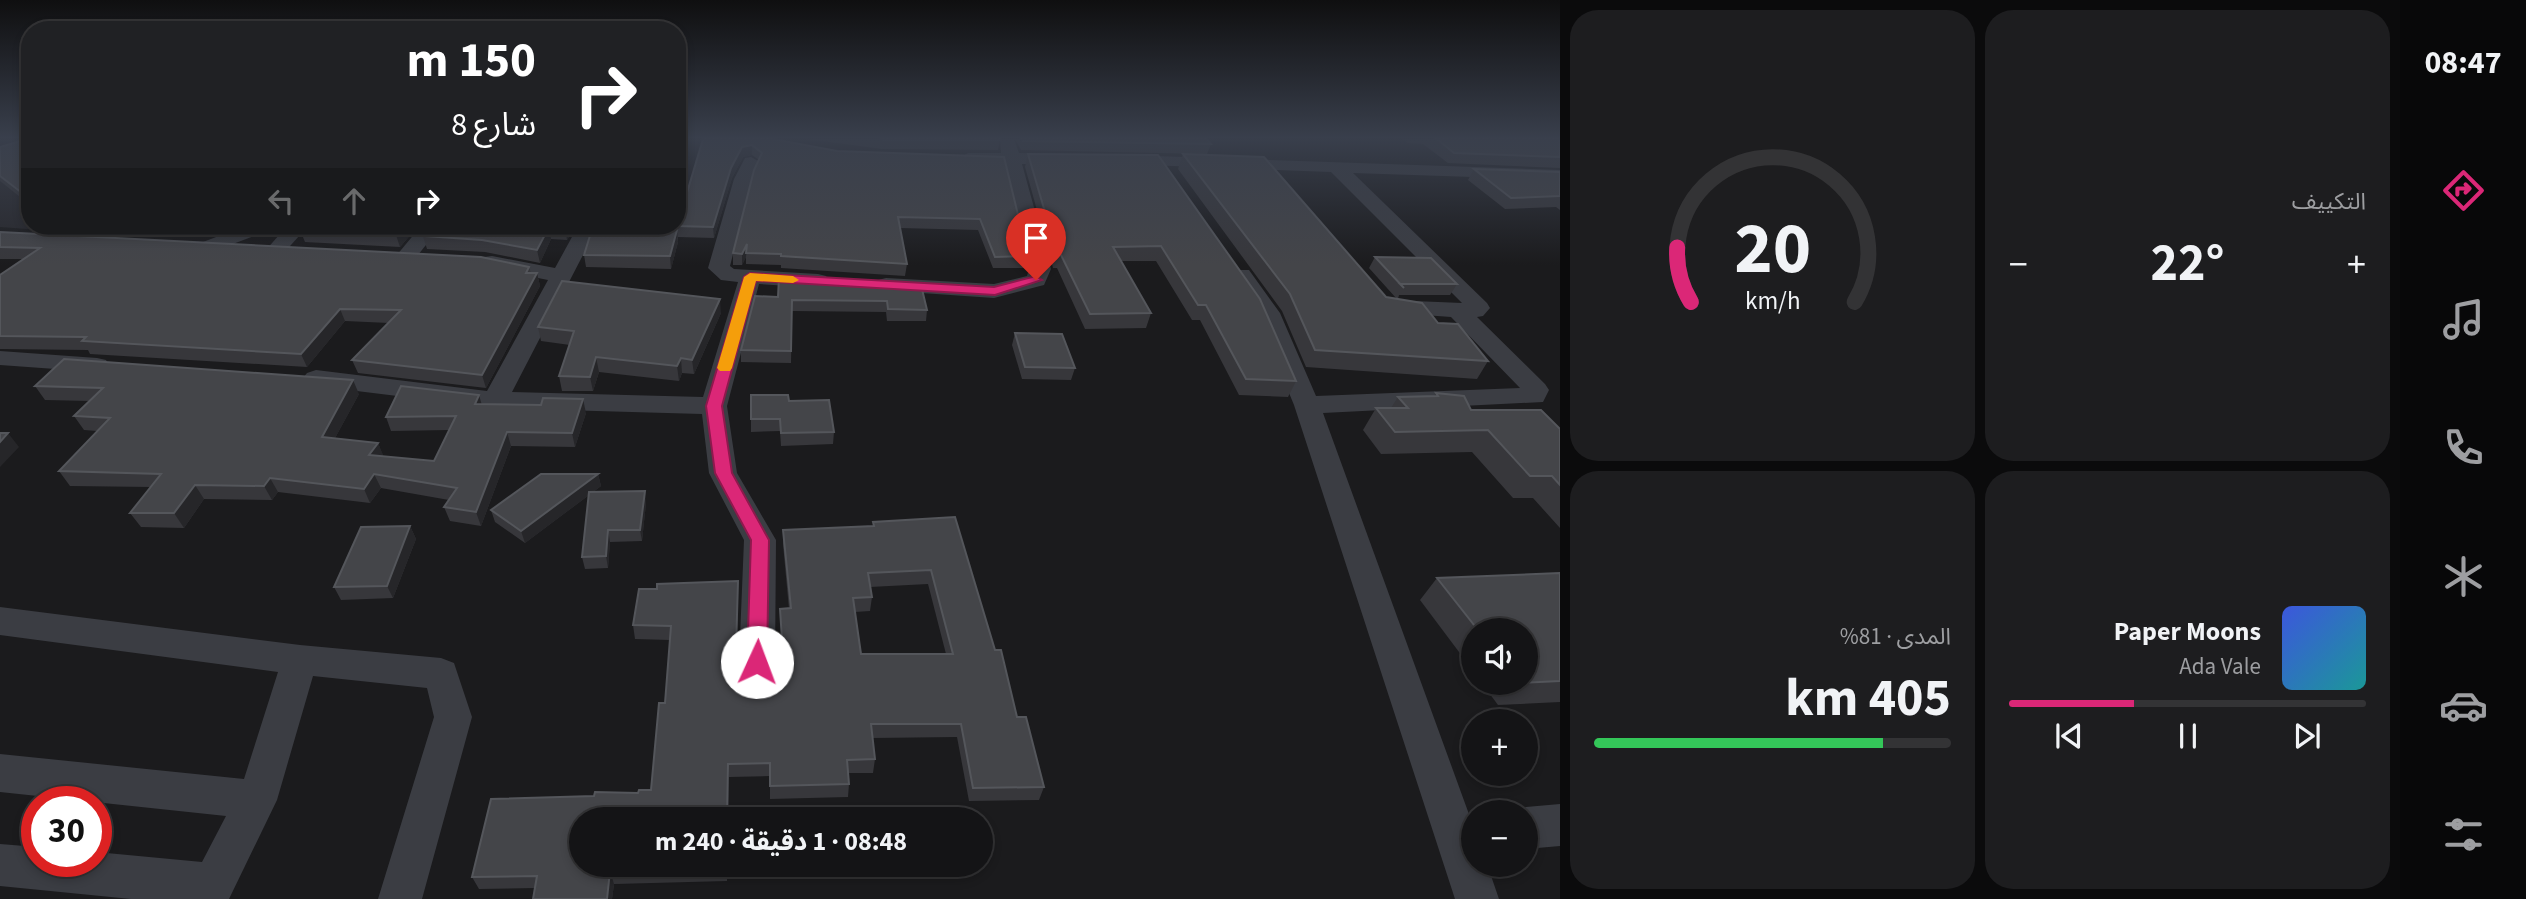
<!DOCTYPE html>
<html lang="ar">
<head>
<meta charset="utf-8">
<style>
  :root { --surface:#141416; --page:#1d1d1f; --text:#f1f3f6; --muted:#9d9ea1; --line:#333335; --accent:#db2777 }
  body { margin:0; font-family:"Source Sans 3","Noto Sans Arabic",sans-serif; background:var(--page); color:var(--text); direction:rtl; height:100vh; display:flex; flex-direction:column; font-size:26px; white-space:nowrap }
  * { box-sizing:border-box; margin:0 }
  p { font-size:23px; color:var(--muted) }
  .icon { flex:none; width:38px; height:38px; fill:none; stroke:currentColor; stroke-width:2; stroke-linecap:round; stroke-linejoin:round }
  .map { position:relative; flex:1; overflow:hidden; direction:ltr }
  .details { display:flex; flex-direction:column; gap:10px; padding:10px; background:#0b0b0c; width:840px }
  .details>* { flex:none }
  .guide { position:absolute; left:21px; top:21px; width:665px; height:214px; border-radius:28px; box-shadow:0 4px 10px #0003,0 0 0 2px var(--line); direction:rtl; background:#202124; color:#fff; overflow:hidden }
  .tools { position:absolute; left:1461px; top:618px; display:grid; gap:14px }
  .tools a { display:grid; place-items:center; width:77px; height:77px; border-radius:50%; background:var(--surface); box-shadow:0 4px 10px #0003,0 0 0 2px var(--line); font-size:35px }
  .speed { position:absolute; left:21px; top:786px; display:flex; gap:14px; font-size:35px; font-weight:700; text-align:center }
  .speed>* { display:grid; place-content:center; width:91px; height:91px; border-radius:50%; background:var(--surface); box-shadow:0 4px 10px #0003,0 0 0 2px var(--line); line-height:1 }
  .speed .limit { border:10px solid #d22; background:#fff; color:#111 }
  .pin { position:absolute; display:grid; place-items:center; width:60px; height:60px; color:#fff; margin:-72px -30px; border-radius:50% 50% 50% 0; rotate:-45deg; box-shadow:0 0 7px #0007 }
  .pin .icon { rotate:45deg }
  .me { position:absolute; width:77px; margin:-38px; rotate:2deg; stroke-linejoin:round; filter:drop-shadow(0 0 5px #0008) }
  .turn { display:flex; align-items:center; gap:24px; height:147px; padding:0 35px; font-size:32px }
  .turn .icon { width:91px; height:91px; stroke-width:2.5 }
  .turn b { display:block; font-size:49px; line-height:60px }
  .lanes { display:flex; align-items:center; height:66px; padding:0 35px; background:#0003; justify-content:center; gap:35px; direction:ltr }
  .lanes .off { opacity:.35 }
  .big { font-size:52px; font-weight:700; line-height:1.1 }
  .details .tile { flex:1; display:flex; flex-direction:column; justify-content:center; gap:10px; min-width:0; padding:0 24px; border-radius:28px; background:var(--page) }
  .details .dial { align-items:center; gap:0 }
  .dial svg { height:182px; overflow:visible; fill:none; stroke:var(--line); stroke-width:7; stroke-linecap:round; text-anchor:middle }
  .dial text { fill:var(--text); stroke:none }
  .song { display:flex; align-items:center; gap:21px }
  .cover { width:84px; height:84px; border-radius:10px; background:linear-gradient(135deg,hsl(230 70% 55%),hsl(180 70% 35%)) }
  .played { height:7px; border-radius:4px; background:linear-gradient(90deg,var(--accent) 35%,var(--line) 35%) }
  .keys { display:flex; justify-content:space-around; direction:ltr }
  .heat { display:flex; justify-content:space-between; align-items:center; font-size:38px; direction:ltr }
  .charge { height:10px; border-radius:5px; background:linear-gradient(90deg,#34c759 81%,var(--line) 0) }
  .details .tiles { flex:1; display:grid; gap:10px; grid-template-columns:repeat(2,1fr) }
  .trip { position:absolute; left:569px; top:807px; width:424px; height:70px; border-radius:35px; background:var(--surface); box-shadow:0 4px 10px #0003,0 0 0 2px var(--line); font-weight:700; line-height:70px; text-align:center; direction:rtl }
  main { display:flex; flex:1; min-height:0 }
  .tabs { display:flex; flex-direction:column; width:126px; justify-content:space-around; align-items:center; background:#080809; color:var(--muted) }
  .tabs .icon { width:49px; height:49px }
  .tabs .active { color:var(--accent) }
  .tabs b { font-size:32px; color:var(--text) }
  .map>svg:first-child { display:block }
  .built { fill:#27272b }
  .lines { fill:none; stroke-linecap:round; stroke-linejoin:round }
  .street { fill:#3b3d43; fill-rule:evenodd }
  .wall { fill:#37373b; fill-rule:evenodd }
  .shaded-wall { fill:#262629 }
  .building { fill:#444549; stroke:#54565b; stroke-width:2; fill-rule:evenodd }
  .route { fill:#db2777; stroke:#8e194d; stroke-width:2 }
  .slow { fill:#f59e0b }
</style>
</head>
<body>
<main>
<nav class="tabs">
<b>08:47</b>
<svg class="icon active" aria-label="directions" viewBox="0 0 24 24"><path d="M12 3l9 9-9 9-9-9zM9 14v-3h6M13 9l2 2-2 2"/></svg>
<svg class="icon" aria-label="music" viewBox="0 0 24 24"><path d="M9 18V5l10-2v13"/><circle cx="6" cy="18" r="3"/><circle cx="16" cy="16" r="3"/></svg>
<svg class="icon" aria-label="phone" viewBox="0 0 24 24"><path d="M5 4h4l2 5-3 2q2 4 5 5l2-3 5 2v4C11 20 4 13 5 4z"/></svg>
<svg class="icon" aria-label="climate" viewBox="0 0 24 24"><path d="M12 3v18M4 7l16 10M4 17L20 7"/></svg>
<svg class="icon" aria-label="car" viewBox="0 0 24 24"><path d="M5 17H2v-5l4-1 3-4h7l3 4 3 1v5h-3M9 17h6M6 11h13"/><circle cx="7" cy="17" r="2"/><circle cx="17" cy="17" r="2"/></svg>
<svg class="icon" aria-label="filters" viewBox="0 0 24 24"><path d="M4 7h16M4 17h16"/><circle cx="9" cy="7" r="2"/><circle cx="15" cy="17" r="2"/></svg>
</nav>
<section class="details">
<div class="tiles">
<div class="tile"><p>التكييف</p>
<div class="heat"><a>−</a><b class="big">22°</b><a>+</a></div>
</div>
<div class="tile dial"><svg viewBox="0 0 100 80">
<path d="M14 69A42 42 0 1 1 86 69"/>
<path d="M14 69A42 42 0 0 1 8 45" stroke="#db2777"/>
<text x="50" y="56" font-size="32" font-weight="700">20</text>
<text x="50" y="72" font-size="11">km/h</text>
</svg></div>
<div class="tile">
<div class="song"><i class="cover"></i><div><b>Paper Moons</b><p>Ada Vale</p></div></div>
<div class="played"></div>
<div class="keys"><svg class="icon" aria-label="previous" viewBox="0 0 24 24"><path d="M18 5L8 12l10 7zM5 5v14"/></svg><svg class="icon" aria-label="pause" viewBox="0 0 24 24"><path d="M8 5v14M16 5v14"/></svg><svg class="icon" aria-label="next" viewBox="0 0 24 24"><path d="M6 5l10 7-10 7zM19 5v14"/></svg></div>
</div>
<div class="tile"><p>المدى · 81%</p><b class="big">405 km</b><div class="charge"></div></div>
</div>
</section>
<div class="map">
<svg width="1560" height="899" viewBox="0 0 1560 899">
  <rect width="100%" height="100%" fill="#1b1b1d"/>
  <path class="built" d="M30,141V226H37L27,229L0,227V149Z"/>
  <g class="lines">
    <path class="street" d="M1000,139H1014L1019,153L1064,154L1073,159L1064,164H1022L1051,269L1044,285L994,298L878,290L875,285L878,280L886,278L994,284L1027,276L1029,269L1004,164L968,163L959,158L968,153H1001Z
      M1126,155L1560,170V180L1353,173L1487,303L1490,308L1483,316L1477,317L1545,384L1549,390L1543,402L1323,413L1474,828V864H1487L1499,899H1455L1294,405L1256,313L1230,275L1233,270H1249L1280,313L1316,396L1520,388L1451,317L1382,312L1379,307L1382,302L1390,300L1462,303L1331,172L1120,164L1117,160L1120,156Z
      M751,157L760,162L752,179L730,266L734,269L818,274L826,276L829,281L826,286L818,288L759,284L727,406L737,473L776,540L775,662L770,673L757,677L744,673L739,662L744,540L709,473L702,414L495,408L316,386L307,383L303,378L307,373L316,370L487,391L548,280L484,267L481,262L484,257L492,256L555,268L578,226H598L512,392L703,397L738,282L721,280L708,268L734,179L745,158Z
      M245,226H273L270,230L217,250H203L200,246L203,242Z
      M287,226H308L282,255H268L265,251Z
      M421,226H441L414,260H400L396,256Z
      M0,351L97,358L106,360L109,365L106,370L97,372L0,365Z
      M0,607L300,645L441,658L454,663L472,717L422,899H378L434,717L427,688L313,676L277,800L229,899H131L0,886V844L37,847V861H96V852L202,862L226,816L0,792V754L244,779L278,672L0,635Z
      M1560,804V846L1526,849V812H1515L1526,807Z"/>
  </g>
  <path class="wall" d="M30,139V205L0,181V147Z
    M703,139L775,140L837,151L1004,157L1028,256L1026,268H993L978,230L900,228L907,264L905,276L781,268V265L746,264V257L742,265H733V253L759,160L752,155L743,157L732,178L714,238L678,237V242L671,269L586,267L584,255L593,226H637L636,229L677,230V226Z
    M807,139H1000L998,150L882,149Z
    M1015,139H1207L1211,144L1207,154L1021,150Z
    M1403,139H1560V168L1448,163L1423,144L1408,143Z
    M1028,154L1158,155L1296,381L1288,397L1239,395L1200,320H1192L1156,261H1121L1151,313L1146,328L1085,329L1057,268H1053L1025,167Z
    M1183,154L1386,297L1396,298L1369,268L1375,257L1457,284L1450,295H1399L1398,299L1438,323L1488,361L1477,379L1306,367L1282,311L1178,169Z
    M1474,169L1560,172V210L1556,207L1505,209L1468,180Z
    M304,226H418L400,247L305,242L300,230Z
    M432,226H576L567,240L551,239L540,263L485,252L427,249L423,236Z
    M0,232L529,267L531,273H537L540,286L486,388L358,373L352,360L389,323L345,321L307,367L90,354L88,350L0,349V275L23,259H0Z
    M779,277L927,310L926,321H887L886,312L792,311L791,363L741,362V350L778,297Z
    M721,313L694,374L682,373L679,381L599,372L593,391H562L559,376L570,345L541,341L538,327Z
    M1015,333L1075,368L1071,380L1022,379L1012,345Z
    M35,386L359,394L335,438L378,443L383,456L434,461L449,430L391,431L386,417L481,404L586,413L575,447L511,446L481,526L450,521L444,507L449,500L381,488L370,503L278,492L272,500L204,499L184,528L141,527L130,513L151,487L70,486L59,471L97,431L84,430L74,416L90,401L45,400Z
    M1436,393L1471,410L1560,429V528L1533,498H1513L1472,452L1381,454L1363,430L1376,408H1391L1398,397L1434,396Z
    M751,395L789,401L834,432L833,444L781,446L780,431L751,432Z
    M598,474L601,486L593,492L646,503L642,541L610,542L608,568L585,569L582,557L589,495L525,543L495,522L491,510Z
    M955,517L995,650L1017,717L1044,787L1039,800L969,801L957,737L872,738L875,759L873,773H848L849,784L848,797L770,799V776L729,777L728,819H581L727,864V881L614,884L612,899H533L535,888L479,889L472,877L594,796L638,793L651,790L665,703L670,640L635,639L633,625L657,589L738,581L737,651L743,661L757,665L771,661L782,655L780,609H789L783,544V530L873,526V522ZM928,584L946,654H861L855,612L870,611L872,597L870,587Z
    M410,526L416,539L393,598L341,600L334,587Z
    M1560,573V702L1498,705L1481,682H1526V630H1474V672L1420,600L1437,578Z"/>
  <path class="shaded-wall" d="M752,145V155L743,157L732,178L714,238L713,227L731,168L742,147Z
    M57,226H74L59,230Z
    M404,226H418L400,247L396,235Z
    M567,226H576L567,240L565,228Z
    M631,226H637L631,241L629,229Z
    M549,227L551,239L540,263L537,250Z
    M677,230L678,242L671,269L670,256Z
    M747,244L746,257L742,265V254Z
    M537,273L540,286L486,388L482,375Z
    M720,299L721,313L694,374L692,360Z
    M340,309L345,321L307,367L301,354Z
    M596,357L599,372L593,391L590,377Z
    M681,358L682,373L679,381L677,366Z
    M353,380L359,394L328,451L322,437Z
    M479,395L483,409L475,404Z
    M583,399L586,413L575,447L572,433Z
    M507,432L511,446L481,526L476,512Z
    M8,433L19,447L0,467V442Z
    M378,443L384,457L369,455Z
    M374,474L381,488L370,503L364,489Z
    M598,474L601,486L525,543L521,531Z
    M270,478L278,492L272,500L264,486Z
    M195,485L204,499L184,528L174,513Z
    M645,491L646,503L642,541L640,530Z
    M410,526L416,539L393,598L387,586Z
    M608,530L610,542L608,568L606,556Z
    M738,581V595L737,663L736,649Z
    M728,764L729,777L728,819H727Z
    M610,871L614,884L612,899H607Z"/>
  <path class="building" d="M27,139H30V199L0,176V147Z
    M703,139H773L837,151L1004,157L1028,256L995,257L980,219L898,217L907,264L781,256V254L746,253L747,244L742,254L733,253L754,170L762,153L752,145L742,147L731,168L713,227L677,226Z
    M882,139H1000V140H883Z
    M1022,139H1207L1211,144L1023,141Z
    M1437,139H1560V157L1454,153Z
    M1028,154L1158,155L1260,299L1296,381L1246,379L1206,305H1198L1161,246L1113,247L1151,313L1090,314L1060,253H1057Z
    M1183,154L1264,157L1386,297L1422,303L1438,323L1458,324L1488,361L1315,350L1290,294Z
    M1474,169L1560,172V196L1511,198Z
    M304,226H404L396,235L300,230Z
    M432,226H567L565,228L549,227L537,250L482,240L423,236Z
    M593,226H631L629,229L677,230L670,256L584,255Z
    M0,232L481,257L529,267L526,273H537L482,375L352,360L401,310L340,309L301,354L82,341L86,337L0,336V275L40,248L0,247Z
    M1375,257L1431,258L1457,284H1400L1404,288Z
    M779,277L921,285L927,310L888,309L887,301L792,300L791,351L741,350L755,296L778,297Z
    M562,281L720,299L692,360L681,358L677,366L596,357L590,377L559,376L574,331L538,327Z
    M1015,333L1062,334L1075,368L1025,367Z
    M64,359L353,380L322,437L378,443L369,455L434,461L456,416L386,417L401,386L479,395L475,404L541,405L543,398L583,399L572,433L507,432L476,512L444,507L457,488L374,474L364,489L270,478L264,486L195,485L174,513H130L161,474L59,471L110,418L74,416L103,388L35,386Z
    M1436,393L1464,396L1471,410H1541L1560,429V485L1552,476H1530L1488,430L1395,432L1376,408H1408L1398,397L1438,396Z
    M751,395H788L789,401L829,400L834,432L781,433L780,419H751Z
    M0,433H8L0,442Z
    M541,474H598L521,531L491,510Z
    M645,491L640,530H608L606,556L582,557L589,492Z
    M955,517L995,650H1001L1017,717H1026L1044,787L973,788L961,724H871L875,759L847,760L849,784L770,786V763L728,764L727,819H581V864H725V869L610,871L607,899H533L537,876L472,877L491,799L594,796L595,792L638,793L639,790H651L659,703H665L671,626L633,625L639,589H657V584L738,581L736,649L743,661L757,665L771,661L775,655H783L780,609L791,608L783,530L874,526L873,522ZM931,570L953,654H861L853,598L872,597L868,573Z
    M410,526L387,586L334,587L361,527Z
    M1560,573V681L1520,683V682H1526V630H1478L1437,578Z"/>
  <linearGradient id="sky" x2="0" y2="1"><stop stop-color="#0f0f10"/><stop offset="0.52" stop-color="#393f4c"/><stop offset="1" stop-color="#393f4c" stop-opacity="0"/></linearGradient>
  <rect width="1560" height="265" fill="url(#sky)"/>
  <path class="route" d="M750,273L994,287L1036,276L1042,280L995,295L756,281L722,406L732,473L769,540L767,662L764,668L757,671L750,668L747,662L751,540L715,473L706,406L744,277Z"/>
  <path class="slow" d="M750,273L793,276L799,280L793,283L756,281L732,368L730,371H720L717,368L744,277Z"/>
</svg>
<div class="tools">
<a><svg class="icon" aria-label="sound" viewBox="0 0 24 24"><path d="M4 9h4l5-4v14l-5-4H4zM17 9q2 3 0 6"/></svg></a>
<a>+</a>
<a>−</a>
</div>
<div class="speed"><div class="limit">30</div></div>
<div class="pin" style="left:1036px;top:280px;background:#d93025"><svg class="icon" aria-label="arrive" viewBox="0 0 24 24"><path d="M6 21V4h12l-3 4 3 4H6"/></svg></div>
<svg class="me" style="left:757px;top:662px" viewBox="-20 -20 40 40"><circle r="19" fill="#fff"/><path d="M0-13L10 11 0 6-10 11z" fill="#db2777"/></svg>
<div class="trip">08:48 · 1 دقيقة · 240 m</div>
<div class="guide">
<div class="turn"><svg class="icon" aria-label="right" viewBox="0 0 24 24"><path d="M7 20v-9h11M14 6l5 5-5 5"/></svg><div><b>150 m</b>شارع 8</div></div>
<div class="lanes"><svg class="icon off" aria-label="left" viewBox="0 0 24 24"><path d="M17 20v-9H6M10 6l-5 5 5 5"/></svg><svg class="icon off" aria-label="ahead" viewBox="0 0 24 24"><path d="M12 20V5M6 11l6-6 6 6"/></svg><svg class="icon" aria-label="right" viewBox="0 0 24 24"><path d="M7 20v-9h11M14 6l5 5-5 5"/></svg></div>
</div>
</div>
</main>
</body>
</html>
